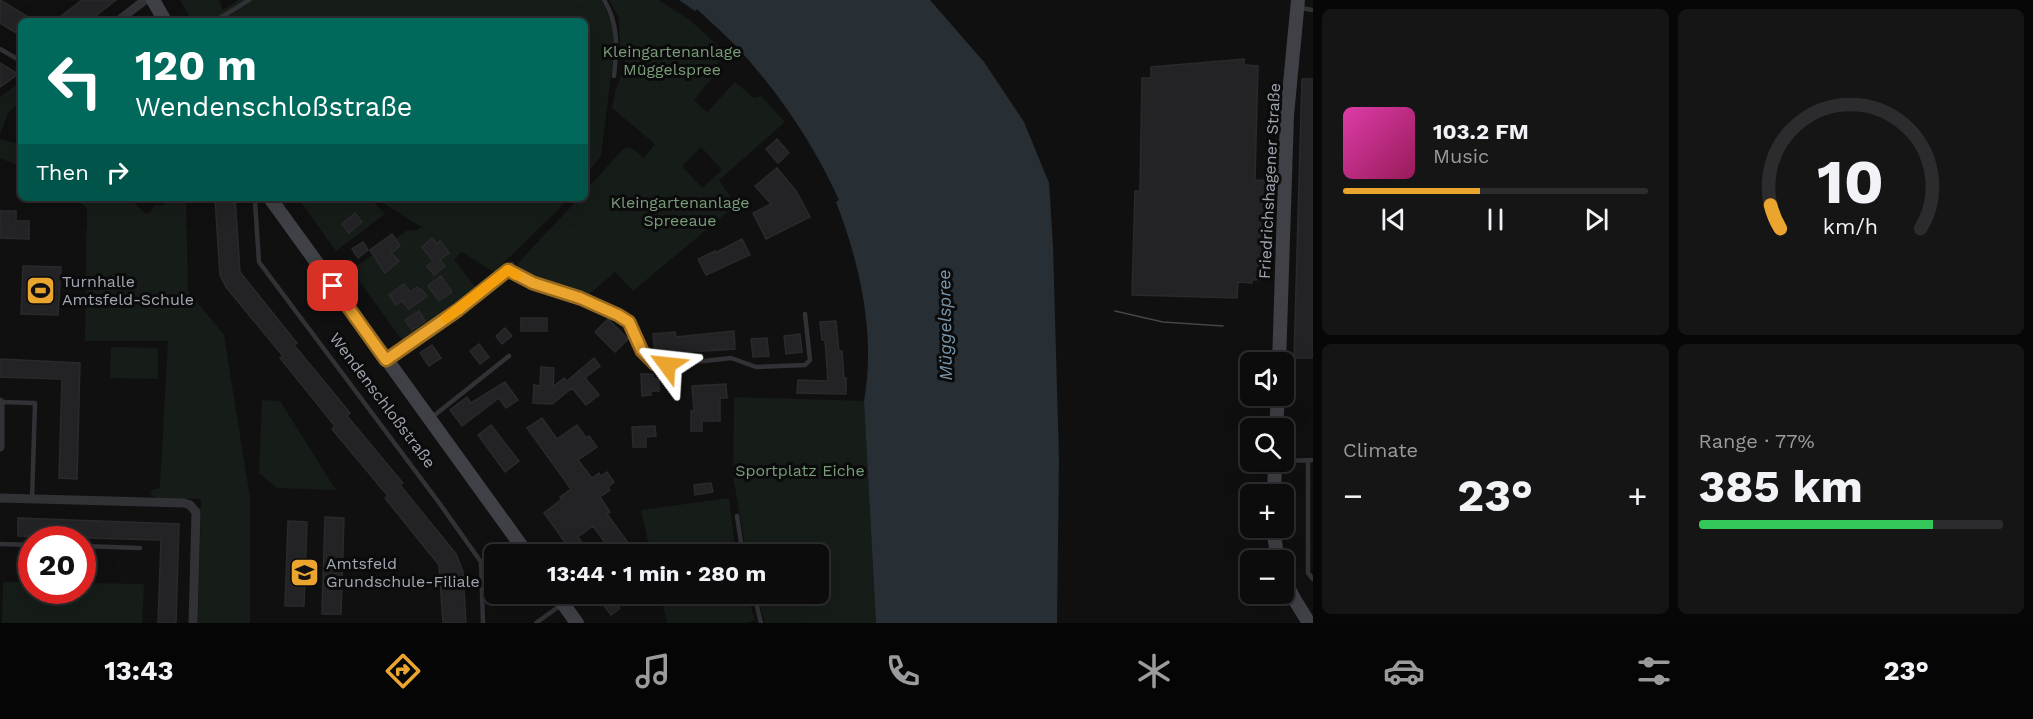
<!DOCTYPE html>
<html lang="en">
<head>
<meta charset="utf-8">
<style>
  :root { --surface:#0c0c0d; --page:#151516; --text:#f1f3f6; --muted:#9a9b9d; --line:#2c2c2e; --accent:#eba52e }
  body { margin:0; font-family:"Work Sans",sans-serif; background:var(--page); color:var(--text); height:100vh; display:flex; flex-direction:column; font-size:22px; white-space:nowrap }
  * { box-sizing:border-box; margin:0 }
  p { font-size:20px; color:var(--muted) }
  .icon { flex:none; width:33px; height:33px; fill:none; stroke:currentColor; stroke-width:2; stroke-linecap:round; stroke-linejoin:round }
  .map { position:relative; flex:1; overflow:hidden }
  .sheet { display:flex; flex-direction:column; gap:9px; padding:9px; background:#070707; width:720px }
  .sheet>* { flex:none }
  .banner { position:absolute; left:18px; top:18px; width:570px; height:183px; border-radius:9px; box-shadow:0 6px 24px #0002,0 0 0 2px var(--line); background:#00695c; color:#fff; overflow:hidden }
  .tools { position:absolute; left:1240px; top:352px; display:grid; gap:12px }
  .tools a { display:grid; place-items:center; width:54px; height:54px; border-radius:9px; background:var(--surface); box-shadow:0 6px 24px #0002,0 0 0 2px var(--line); font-size:30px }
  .speed { position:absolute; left:18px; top:526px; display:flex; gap:12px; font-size:30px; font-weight:700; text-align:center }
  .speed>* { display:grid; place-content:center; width:78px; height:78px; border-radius:50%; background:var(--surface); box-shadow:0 6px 24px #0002,0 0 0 2px var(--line); line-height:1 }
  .speed .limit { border:9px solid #d22; background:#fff; color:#111 }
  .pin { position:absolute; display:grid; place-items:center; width:51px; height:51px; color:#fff; margin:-26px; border-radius:12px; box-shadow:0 3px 9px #0006 }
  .me { position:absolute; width:66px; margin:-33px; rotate:300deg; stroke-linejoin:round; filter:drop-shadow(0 0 4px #0008) }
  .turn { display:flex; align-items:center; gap:21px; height:126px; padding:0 18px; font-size:27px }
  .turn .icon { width:78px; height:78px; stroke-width:2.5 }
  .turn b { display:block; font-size:42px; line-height:51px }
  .then { display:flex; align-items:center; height:57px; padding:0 18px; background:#0003; gap:12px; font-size:22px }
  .big { font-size:45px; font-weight:700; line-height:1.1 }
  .sheet .tile { flex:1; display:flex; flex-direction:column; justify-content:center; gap:9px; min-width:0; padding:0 21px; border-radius:9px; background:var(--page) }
  .sheet .dial { align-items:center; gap:0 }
  .dial svg { height:156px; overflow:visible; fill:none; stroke:var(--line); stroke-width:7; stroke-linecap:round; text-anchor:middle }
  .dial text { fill:var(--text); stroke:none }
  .song { display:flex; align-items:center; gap:18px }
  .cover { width:72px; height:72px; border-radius:9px; background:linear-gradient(135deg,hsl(320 70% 55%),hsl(330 70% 35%)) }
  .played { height:6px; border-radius:3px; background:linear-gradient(90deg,var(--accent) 45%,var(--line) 45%) }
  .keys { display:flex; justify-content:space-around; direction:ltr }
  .heat { display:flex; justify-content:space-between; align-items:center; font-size:33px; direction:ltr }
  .charge { height:9px; border-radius:4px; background:linear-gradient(90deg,#34c759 77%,var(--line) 0) }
  .sheet .tiles { flex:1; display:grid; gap:9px; grid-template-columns:repeat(2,1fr) }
  .trip { position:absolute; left:484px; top:544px; width:345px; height:60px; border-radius:9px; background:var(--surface); box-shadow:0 6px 24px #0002,0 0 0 2px var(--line); font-weight:700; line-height:60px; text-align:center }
  .tabs { display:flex; height:96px; justify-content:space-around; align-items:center; background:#050505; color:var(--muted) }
  .tabs .icon { width:42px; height:42px }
  .tabs .selected { color:var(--accent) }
  .tabs b { font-size:27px; color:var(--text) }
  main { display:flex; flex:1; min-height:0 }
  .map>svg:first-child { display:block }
  .green { fill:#161c17; fill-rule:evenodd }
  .water { fill:#272f34 }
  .building { fill:#232325; stroke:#2a2a2d; stroke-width:1.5 }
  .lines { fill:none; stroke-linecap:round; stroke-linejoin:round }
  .lane { stroke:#313236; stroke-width:4.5 }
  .street { stroke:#313236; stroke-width:9 }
  .secondary { stroke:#3f4146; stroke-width:14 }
  .tram { stroke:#44464b; stroke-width:1.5 }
  .route-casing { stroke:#996b1e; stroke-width:15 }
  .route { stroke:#eba52e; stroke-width:10 }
  .slow { stroke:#f59e0b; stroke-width:10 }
  .labels { text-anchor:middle; stroke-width:6; stroke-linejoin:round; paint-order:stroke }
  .park-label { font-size:16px; fill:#799c79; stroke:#0b0b0c }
  .street-label { font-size:16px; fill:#a1a7b2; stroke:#0b0b0c }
  .poi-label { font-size:16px; fill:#a1a7b2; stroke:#0b0b0c; text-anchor:start }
  .water-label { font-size:18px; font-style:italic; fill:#7896ac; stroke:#0b0b0c }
</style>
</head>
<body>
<main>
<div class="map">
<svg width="1313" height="623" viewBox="0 0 1313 623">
  <rect width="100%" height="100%" fill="#101011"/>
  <path class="green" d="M180,0H219L223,10L238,0H601L613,26L614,53L601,156L585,176V21H192Z
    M609,0H658L690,20L726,53L717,65L720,68L694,100L707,112L735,82L754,98L761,96L785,122L719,180L736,205L633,291L615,272L587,296L554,283L553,285L520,270L518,263L579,198H585V191L623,149L630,147L644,158L655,144L612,108L616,89L623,71L620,68L630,55L620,47L619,18ZM701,147L722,170L702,188L682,166Z
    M21,81V102L9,112L0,134V97Z
    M0,139L21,144V167L0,158Z
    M75,198H129L146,214L152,211L153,207L156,205L161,206L174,198H186L188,291L224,335L250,498V623H198L201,499L157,498L150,494L153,489H158L160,486L168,341H85L87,208Z
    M298,198H370L385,214L336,251Z
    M375,198H568L558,210L494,272L462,252L454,259L477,290L409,339L402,340L351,270L408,230L416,231L421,227Z
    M111,347L158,348V379L110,378Z
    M734,397L864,401L876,623H765L757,594H819V555H747L733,476Z
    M262,400L280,401L336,490L277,488L259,473Z
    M729,498L736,555H651L641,510Z
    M3,582H31L32,591H82L83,583L144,584L142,623H2Z
    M660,594H747L755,620L746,623H667Z"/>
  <path class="water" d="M679,0H930L984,62L1024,122L1049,183L1053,247L1059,459L1057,623H876L864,401C876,334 860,264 836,202L839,200C814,144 778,92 737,47C725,34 710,22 697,9L695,11Z"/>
  <path class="building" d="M0,0L35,21H21V36L0,23Z
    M82,0H116L89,21H55Z
    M1244,59V65L1258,66L1255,180L1269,181L1265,279L1252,280V283L1238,282L1237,298L1132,295L1135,191H1140L1142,78H1151V67Z
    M0,63L18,74L0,87Z
    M1302,79H1313V358H1294Z
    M777,139L789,153L778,163L766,149Z
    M777,168L796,191L810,217L766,239L753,213L771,204L755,186Z
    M215,198H235L240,272L297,343L294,345L350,413L347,416L403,483L400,485L456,554L463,572L466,623H443L439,565L385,498L388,496L332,429L335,426L280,358L283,356L226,287L220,275Z
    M0,211H16V221H29V239L0,238Z
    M355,213L362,222L349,233L342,224Z
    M392,234L400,246L391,253L399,261L385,273L370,250Z
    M432,238L437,244L440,241L449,253L440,260L445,266L434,275L427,266L433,261L422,247Z
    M742,239L750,255L706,275L698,259L715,251V253Z
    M363,242L368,250L358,258L352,249Z
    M23,266L61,267L58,315L21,314Z
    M441,276L452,292L439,301L428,286Z
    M404,284L410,292L417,287L419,290L421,289L427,296L409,309L402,301L396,305L389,295Z
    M419,311L425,321L412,330L405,320Z
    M521,318H547V331H521Z
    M608,319L628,339L615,352L595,332Z
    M836,321L839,352L842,351L844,378H846V394L797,393L798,380L828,381L825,340H822L820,322Z
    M505,328L512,336L502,344L496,336Z
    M734,331L735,349L655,354L653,334L675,332L676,337Z
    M800,334L802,352L786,354L784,336Z
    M767,338L769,356L753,357L751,339Z
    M479,344L489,357L480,364L470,351Z
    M432,345L441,358L429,366L420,353Z
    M594,358L600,366L585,378L599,395L586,405L572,388L552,404L533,403L534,385L540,386L541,367L554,368L553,387L564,378L567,381Z
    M0,359L80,363L77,479L59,478L62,379L0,377Z
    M641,374H653L654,379H659V391H651V395L642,396Z
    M505,382L518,400L506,408L499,398L462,426L450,410L467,397L471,403Z
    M726,384L727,398H720V421H702V431H691V411H694L692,386Z
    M542,418L557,439L577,425L586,438L589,436L597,447L578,460L592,478L599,473L601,476L607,472L614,482L608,487L610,490L600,497L610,512L607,514L637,555H614L593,526L578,537L591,555H574L544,513L562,499L560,497L571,489L527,428Z
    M491,425L519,461L505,472L478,435Z
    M655,426L656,436L646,437V447H633L632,427Z
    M711,483L713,492L695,495L694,485Z
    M325,517L344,518L341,614H322Z
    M18,518L179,524L176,623H158L161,540L18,536Z
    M288,521L307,522L304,606H285Z
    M595,594H609L620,608L611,615Z"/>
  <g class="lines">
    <path class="lane" d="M604,0C619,24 617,49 614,76
      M1300,8L1313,10
      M215,21L249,0
      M0,49L21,61
      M259,198L255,202L259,262L440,504L481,562L483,623
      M508,270L533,283L580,298L618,315L629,322L642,351L655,364L667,365L731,358L756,367L805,365L810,360L805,314
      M389,358L457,310L508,270L512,264
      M1,402L35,403L32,499
      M431,418L509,356
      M1284,461L1313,460
      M1308,461V573L1313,579
      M737,516L743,555
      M0,544L32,545
      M82,546L140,548
      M754,594L761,623
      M536,623L561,605"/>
    <path class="street" d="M118,21L145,0
      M0,402V447
      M0,498L184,503L190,505L196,512L193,623"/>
    <path class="secondary" d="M153,0L165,21
      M270,198L528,555
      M1279,363L1287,115L1298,0
      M1276,429L1278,396
      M1274,495L1275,462
      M1273,528L1278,561
      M1284,579L1293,597L1309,623
      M556,594L577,623"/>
    <path class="tram" d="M1115,311L1163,322L1223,326"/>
  </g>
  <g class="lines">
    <defs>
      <path id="route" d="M333,286L386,360L458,310L508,270L533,283L580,298L618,315L629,322L642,351L655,364L667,365"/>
    </defs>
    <use href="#route" class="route-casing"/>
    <use href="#route" class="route"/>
    <path class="slow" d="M446,318L508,270L516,275"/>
  </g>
  <defs>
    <symbol id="stadium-square" viewBox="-11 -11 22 22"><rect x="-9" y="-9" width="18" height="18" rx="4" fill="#eba52e" stroke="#0b0b0c"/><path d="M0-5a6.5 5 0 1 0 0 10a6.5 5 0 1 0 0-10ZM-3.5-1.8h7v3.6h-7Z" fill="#111"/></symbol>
    <symbol id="school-square" viewBox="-11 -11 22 22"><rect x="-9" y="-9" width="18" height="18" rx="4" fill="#eba52e" stroke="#0b0b0c"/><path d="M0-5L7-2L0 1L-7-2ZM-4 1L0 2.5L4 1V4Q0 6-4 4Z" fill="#111"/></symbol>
  </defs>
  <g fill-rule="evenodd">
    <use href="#stadium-square" x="24" y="274" width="33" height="33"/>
    <use href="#school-square" x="288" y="556" width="33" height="33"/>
  </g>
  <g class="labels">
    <g class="park-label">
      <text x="672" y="57">Kleingartenanlage<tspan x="672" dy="18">Müggelspree</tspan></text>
      <text x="680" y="208">Kleingartenanlage<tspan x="680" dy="18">Spreeaue</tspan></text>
      <text x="800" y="476">Sportplatz Eiche</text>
    </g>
    <g class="street-label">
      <text transform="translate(1269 181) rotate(-87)" y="6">Friedrichshagener Straße</text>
      <text transform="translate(383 400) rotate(53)" y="6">Wendenschloßstraße</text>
    </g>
    <g class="poi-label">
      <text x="62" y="287">Turnhalle<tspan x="62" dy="18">Amtsfeld-Schule</tspan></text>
      <text x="326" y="569">Amtsfeld<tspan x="326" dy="18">Grundschule-Filiale</tspan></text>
    </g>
    <g class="water-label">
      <text transform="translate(945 325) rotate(-91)" y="6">Müggelspree</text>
    </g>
  </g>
</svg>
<div class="tools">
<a><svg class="icon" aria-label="sound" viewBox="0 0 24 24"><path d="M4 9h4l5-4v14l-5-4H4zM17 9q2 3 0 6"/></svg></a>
<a><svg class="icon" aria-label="search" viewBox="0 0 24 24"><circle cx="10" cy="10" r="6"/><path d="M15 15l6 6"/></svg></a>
<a>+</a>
<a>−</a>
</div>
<div class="speed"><div class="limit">20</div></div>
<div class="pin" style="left:333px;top:286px;background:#d93025"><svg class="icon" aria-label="arrive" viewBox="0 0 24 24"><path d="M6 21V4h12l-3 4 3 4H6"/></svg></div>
<svg class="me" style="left:667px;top:365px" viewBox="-20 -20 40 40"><path d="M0-17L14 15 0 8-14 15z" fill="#eba52e" stroke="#fff" stroke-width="4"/></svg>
<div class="trip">13:44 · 1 min · 280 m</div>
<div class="banner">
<div class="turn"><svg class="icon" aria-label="left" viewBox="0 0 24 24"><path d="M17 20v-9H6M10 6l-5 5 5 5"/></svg><div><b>120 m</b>Wendenschloßstraße</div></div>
<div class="then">Then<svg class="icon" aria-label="right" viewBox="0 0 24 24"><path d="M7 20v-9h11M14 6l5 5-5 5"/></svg></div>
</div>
</div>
<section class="sheet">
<div class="tiles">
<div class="tile">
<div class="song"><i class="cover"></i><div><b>103.2 FM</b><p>Music</p></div></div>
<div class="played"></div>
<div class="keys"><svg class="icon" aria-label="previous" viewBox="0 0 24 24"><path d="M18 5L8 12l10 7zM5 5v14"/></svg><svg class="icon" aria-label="pause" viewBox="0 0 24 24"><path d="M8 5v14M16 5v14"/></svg><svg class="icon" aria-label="next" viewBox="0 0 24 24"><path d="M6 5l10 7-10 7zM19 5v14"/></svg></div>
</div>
<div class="tile dial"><svg viewBox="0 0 100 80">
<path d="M14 69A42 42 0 1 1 86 69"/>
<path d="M14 69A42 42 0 0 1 9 57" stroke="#eba52e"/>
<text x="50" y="56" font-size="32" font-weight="700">10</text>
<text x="50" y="72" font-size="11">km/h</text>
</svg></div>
<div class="tile"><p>Climate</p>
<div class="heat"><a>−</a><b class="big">23°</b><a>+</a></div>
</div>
<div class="tile"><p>Range · 77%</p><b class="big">385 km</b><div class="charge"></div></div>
</div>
</section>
</main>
<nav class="tabs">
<b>13:43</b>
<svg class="icon selected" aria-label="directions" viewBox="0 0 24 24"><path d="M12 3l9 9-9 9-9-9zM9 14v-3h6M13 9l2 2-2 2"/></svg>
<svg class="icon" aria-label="music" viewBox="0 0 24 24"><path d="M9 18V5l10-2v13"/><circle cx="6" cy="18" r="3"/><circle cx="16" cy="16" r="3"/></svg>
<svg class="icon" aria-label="phone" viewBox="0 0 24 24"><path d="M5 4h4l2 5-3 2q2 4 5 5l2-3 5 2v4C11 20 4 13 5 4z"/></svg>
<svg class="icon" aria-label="climate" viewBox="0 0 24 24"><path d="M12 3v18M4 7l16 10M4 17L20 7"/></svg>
<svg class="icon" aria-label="car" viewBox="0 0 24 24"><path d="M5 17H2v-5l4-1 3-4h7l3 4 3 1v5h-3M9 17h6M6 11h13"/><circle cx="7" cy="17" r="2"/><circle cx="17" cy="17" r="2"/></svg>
<svg class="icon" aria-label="filters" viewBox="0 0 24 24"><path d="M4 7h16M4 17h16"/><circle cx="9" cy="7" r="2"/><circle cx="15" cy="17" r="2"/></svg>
<b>23°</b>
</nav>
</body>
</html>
